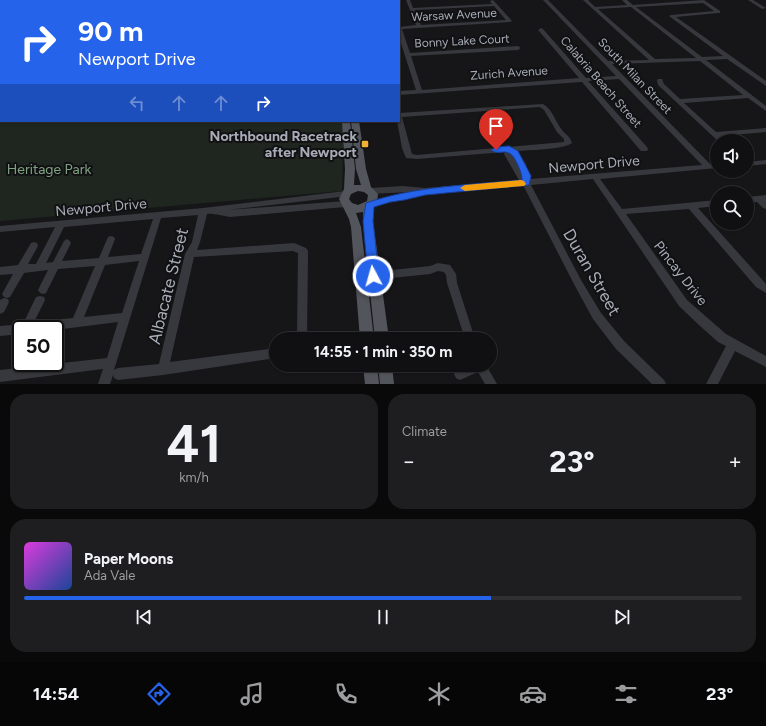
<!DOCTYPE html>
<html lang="en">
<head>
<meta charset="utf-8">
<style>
  :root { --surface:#101012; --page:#1e1e20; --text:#f1f3f6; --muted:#9c9d9f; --line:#303032; --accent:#2563eb }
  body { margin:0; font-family:Figtree,sans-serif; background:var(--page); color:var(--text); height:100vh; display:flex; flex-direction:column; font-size:15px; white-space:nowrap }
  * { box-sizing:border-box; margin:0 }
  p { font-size:13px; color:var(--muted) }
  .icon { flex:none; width:22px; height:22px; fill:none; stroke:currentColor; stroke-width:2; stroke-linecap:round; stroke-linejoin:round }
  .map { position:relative; height:384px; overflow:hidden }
  .side { display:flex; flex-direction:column; gap:10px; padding:10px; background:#09090a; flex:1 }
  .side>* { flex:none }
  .banner { position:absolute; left:0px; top:0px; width:400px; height:122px; box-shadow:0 1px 3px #0004,0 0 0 1px var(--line); background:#2563eb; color:#fff; overflow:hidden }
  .fabs { position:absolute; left:710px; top:134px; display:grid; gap:8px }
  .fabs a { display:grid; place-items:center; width:44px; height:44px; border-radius:50%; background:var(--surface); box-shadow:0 1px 3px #0004,0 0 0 1px var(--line); font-size:20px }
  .speed { position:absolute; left:12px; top:320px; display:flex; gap:8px; font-size:20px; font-weight:700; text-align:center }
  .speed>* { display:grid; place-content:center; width:52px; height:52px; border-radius:50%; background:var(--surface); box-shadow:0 1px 3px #0004,0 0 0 1px var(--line); line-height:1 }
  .speed .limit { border:2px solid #111; border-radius:6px; background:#fff; color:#111 }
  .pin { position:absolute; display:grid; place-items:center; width:34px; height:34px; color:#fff; margin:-41px -17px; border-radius:50% 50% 50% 0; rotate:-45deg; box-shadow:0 0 4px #0007 }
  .pin .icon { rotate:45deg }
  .me { position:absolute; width:44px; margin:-22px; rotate:354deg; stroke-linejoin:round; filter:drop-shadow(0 0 3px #0008) }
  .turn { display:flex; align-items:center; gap:14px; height:84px; padding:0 12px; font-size:18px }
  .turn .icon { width:52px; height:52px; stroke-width:2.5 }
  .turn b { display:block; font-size:28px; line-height:34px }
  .lanes { display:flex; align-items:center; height:38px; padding:0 12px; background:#0003; justify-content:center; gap:20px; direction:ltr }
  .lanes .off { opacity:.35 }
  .big { font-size:30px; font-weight:700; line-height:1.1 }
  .side .card { flex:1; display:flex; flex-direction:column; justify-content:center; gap:6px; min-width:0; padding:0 14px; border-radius:16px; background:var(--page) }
  .side .dial { align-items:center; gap:0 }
  .dial b { font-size:52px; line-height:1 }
  .song { display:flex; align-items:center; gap:12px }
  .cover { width:48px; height:48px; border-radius:6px; background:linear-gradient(135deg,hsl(300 70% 55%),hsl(220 70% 35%)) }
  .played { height:4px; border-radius:2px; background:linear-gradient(90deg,var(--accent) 65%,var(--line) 65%) }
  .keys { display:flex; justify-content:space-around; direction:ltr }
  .heat { display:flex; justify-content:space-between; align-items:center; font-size:22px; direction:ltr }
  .side .tiles { flex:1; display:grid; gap:10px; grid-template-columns:1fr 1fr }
  .card:last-child { grid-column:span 2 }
  .trip { position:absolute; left:269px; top:332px; width:228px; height:40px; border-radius:20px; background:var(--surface); box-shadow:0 1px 3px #0004,0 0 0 1px var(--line); font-weight:700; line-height:40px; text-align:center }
  .menu { display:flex; height:64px; justify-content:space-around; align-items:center; background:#060607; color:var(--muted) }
  .menu .icon { width:28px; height:28px }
  .menu .current { color:var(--accent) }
  .menu b { font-size:18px; color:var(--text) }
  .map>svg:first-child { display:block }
  .green { fill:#1e261f }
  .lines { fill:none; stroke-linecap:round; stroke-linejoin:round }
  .minor { fill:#37383d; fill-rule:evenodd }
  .major { fill:#53555c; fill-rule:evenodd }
  .route { fill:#2563eb; stroke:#184099 }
  .slow { fill:#f59e0b }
  .poi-dot { fill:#f2b134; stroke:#111113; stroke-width:1.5 }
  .labels { text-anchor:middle; stroke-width:4; stroke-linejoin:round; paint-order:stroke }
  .far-street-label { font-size:12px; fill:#a8adb8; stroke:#111113 }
  .poi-label { font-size:14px; font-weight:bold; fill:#a8adb8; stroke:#111113; text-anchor:end }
  .street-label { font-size:14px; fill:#a8adb8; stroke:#111113 }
  .park-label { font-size:14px; fill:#7fa381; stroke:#111113 }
  .near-street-label { font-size:17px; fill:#a8adb8; stroke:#111113 }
</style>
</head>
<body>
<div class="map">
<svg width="766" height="384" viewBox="0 0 766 384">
  <rect width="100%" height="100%" fill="#161618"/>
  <path class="green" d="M0,0H332L1,1V121H344L342,191L0,221Z"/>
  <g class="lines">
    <path class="minor" d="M364,0H368V1H364Z
      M406,0H410L413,8L492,4L490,1L493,0L512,21L510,22L402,29L410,53L518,46L521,48L518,50L411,56L422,90L579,78L539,31L538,30L541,28L543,29L586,78L616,76L543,0H548L608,61L649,60L583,0H588L595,7L627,5L622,0H627L633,5L704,0L720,11V13H718L676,17L766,81V86L727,59L706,60L766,106V111L748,98L684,103L716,132L766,128V132L720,136L726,141H718L658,85L657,80L658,79H662L664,84L680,99L743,95L700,61L612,64L710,164H717V168L600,179L622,209L717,200V206L698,208L766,284V293L756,287L689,209L626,214L687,300L726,334L766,356V367L735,351L718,384H706L726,346L718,342L700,326L679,306L593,179L531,185L581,280L601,313L624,341L664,380L666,384H652L616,349L593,319L575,286L523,185L423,194L419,196L371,207L368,206L367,204L368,202L409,192L370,194L366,191L370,188L403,186L425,188L519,180L504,154L505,152L417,159L406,158L402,148L397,121H399V113L543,104C553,110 555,121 562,130C566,135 570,136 572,143C563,150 528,150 516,151L526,164L530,179L702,165L619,79L588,81L647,147L648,149L647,151H641L582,82L399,95V91L416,90L399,37V27L416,25ZM703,3L714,11L671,15L669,16L723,56L702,57L636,7ZM494,6L506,20L421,25L415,10ZM631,7L696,58L655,59L598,9ZM540,107L544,110L557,132L564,139V142L417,155L412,154L402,117Z
      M748,0H753L766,8L762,9Z
      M766,160V164L747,166V162Z
      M345,191L349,194L348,196L227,210L345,201L348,202L349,204L348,206L345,207L230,217C223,216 212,213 207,214L200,242L197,250L294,243L306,248L308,251L307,339H297L298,253L293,251L194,257L170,362L276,348V358L163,375L118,380L114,378L113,375L110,384H98L103,369L0,382V370L107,358L118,322L55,330L21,329V334L0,336V326L23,324L36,297L40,296L44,297L45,300L34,322L73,318L95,266L58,269L46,293L43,294L40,293L38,290L48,270L24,273L10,297L7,298L4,297L2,294L13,274L0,275V267L18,265L31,243L34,242L37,243L38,246L28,264H36L55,227L0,232V226L203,208ZM198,215L192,242L185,254L159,364L118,368L114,370L161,218ZM153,219L141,254L108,257L115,239L114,237L111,236L108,237L99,258L62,261L71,243L70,241L67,239L64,241L53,262L46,263L64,227ZM139,261L122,313L84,317L105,265Z
      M766,195V209L763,208L757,202L747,203V197Z
      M438,263L450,265L456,274L457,283L475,339H465L447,283L446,275L444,272L438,271L430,274L373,280L370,279L368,276L370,273L373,272L430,266Z
      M4,298L8,299L9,302L4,312L0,314V300Z
      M467,365H486L497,384H485L478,372L460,380L456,378L454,374L456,370Z"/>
    <path class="major" d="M330,0H336V1H330Z
      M342,121H350L355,169L354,185H361L356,169L351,121H359L366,169L371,187L378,194L377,202L374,206L373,221L389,339H375L364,235L363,212L356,213L361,227L374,339H360L351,227L349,219L339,199L344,189L345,169ZM358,191L364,192L368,195L367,201L358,205L352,203L349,199L351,194Z
      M363,365H377L379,384H365Z
      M378,365H392L394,384H380Z"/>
  </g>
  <path class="route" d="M509,146L518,151L531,176L529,185L425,195L404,200L390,202L374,207L373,221L379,276L377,279L373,280L370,279L368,276L363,221L366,203C416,186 469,185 522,180C523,175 515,155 509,153C503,150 497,155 491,150L496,147Z"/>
  <path class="slow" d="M521,180L524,181L526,184L524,186L465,191L460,188L465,185Z"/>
  <rect class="poi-dot" x="361" y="140" width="8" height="8" rx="2"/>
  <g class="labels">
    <g class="far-street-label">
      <text transform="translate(454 15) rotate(-3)" y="4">Warsaw Avenue</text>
      <text transform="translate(462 41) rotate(-3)" y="4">Bonny Lake Court</text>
      <text transform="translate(509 73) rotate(-4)" y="4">Zurich Avenue</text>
      <text transform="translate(635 76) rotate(46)" y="4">South Milan Street</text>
      <text transform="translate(601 82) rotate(49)" y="4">Calabria Beach Street</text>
    </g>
    <g class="poi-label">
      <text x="357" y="141">Northbound Racetrack<tspan x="357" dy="16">after Newport</tspan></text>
    </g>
    <g class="street-label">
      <text transform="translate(594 164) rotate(-5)" y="5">Newport Drive</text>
      <text transform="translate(101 207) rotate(-5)" y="5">Newport Drive</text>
      <text transform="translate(681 273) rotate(52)" y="5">Pincay Drive</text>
    </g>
    <g class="park-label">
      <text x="49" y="174">Heritage Park</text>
    </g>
    <g class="near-street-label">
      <text transform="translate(592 272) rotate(60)" y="6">Duran Street</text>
      <text transform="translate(168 286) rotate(-76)" y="6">Albacate Street</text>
    </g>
  </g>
</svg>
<div class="fabs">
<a><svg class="icon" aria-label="sound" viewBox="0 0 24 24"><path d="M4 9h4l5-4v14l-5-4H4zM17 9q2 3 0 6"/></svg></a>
<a><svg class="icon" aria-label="search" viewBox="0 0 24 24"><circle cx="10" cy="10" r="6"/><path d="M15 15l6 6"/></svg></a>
</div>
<div class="speed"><div class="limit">50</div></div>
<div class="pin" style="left:496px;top:150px;background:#d93025"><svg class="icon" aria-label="arrive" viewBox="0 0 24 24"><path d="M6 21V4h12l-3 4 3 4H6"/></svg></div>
<svg class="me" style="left:373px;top:276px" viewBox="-20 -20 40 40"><circle r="17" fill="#2563eb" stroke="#fff" stroke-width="3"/><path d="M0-11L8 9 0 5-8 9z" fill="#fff"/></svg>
<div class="trip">14:55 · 1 min · 350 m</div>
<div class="banner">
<div class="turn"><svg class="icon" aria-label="right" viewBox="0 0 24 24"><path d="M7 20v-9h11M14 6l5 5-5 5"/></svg><div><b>90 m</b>Newport Drive</div></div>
<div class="lanes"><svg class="icon off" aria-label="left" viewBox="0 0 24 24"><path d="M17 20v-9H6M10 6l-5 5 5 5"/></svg><svg class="icon off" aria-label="ahead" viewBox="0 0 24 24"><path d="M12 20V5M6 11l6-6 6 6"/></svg><svg class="icon off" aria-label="ahead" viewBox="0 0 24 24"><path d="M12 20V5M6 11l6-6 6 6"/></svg><svg class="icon" aria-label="right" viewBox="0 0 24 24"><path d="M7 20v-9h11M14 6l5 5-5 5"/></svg></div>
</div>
</div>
<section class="side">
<div class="tiles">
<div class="card dial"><b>41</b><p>km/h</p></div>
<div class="card"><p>Climate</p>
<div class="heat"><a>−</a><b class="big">23°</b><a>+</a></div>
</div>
<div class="card">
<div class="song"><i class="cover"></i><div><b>Paper Moons</b><p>Ada Vale</p></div></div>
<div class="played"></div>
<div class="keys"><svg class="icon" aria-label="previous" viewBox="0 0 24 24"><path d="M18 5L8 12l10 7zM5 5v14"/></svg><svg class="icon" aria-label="pause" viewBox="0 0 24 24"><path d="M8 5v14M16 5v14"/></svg><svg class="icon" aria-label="next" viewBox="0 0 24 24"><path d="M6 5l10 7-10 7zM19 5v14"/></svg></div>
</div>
</div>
</section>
<nav class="menu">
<b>14:54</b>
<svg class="icon current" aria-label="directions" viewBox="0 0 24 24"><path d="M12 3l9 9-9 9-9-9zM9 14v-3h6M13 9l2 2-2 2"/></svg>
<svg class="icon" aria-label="music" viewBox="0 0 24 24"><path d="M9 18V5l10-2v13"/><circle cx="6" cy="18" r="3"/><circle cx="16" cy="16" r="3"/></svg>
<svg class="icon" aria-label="phone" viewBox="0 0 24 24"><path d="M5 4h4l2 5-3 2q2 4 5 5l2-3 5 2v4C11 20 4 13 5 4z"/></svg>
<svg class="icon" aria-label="climate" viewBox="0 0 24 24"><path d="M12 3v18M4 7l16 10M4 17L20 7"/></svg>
<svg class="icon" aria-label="car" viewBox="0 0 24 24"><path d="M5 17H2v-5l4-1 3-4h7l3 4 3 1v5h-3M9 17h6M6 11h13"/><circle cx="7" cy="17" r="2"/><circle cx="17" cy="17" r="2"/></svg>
<svg class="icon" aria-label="filters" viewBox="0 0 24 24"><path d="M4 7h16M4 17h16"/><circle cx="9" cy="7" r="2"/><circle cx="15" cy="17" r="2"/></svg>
<b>23°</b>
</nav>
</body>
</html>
